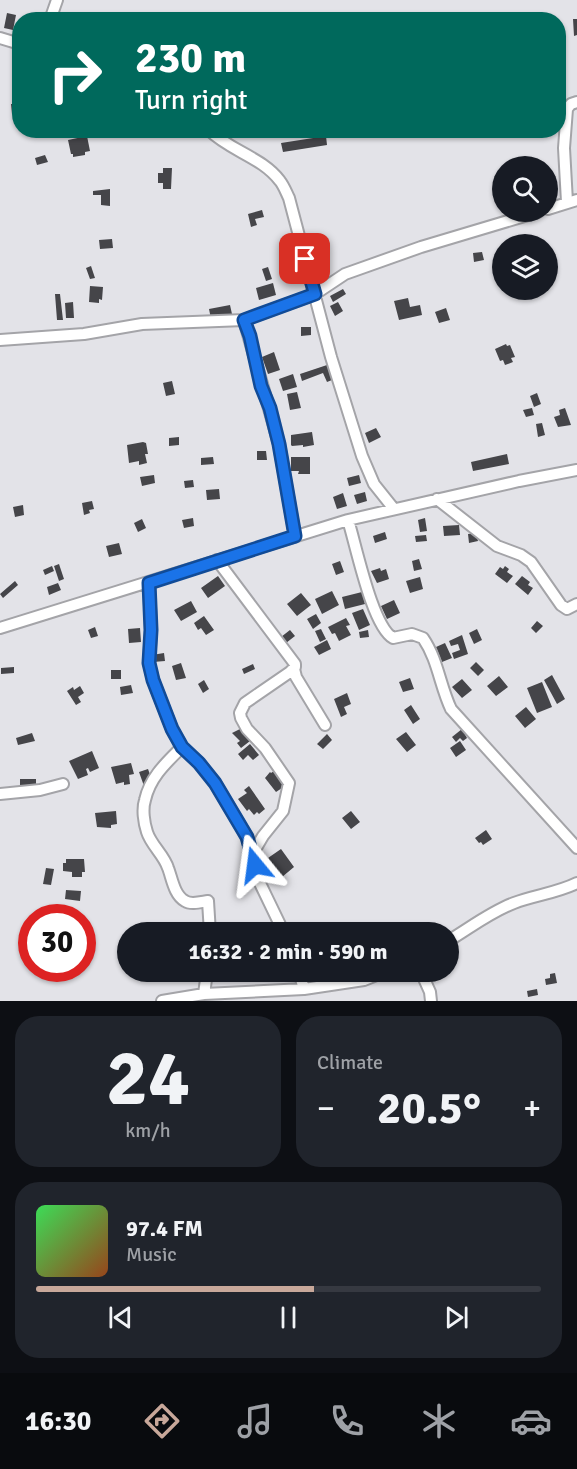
<!DOCTYPE html>
<html lang="en">
<head>
<meta charset="utf-8">
<style>
  :root { --surface:#171b24; --page:#20242c; --text:#f1f3f6; --muted:#9ea1a6; --line:#363941; --accent:#c8a89a }
  body { margin:0; font-family:Signika,sans-serif; background:var(--page); color:var(--text); height:100vh; display:flex; flex-direction:column; font-size:22px; white-space:nowrap }
  * { box-sizing:border-box; margin:0 }
  p { font-size:20px; color:var(--muted) }
  .icon { flex:none; width:33px; height:33px; fill:none; stroke:currentColor; stroke-width:2; stroke-linecap:round; stroke-linejoin:round }
  .map { position:relative; height:1001px; overflow:hidden }
  .details { display:flex; flex-direction:column; gap:15px; padding:15px; background:#0d0f14; flex:1 }
  .details>* { flex:none }
  .banner { position:absolute; left:12px; top:12px; width:554px; height:126px; border-radius:24px; box-shadow:0 2px 4px #0004; background:#00695c; color:#fff; overflow:hidden }
  .fabs { position:absolute; left:492px; top:156px; display:grid; gap:12px }
  .fabs a { display:grid; place-items:center; width:66px; height:66px; border-radius:50%; background:var(--surface); box-shadow:0 2px 4px #0004; font-size:30px }
  .speed { position:absolute; left:18px; top:904px; display:flex; gap:12px; font-size:30px; font-weight:700; text-align:center }
  .speed>* { display:grid; place-content:center; width:78px; height:78px; border-radius:50%; background:var(--surface); box-shadow:0 2px 4px #0004; line-height:1 }
  .speed .limit { border:9px solid #d22; background:#fff; color:#111 }
  .pin { position:absolute; display:grid; place-items:center; width:51px; height:51px; color:#fff; margin:-26px; border-radius:12px; box-shadow:0 3px 9px #0006 }
  .me { position:absolute; width:66px; margin:-33px; rotate:344deg; stroke-linejoin:round; filter:drop-shadow(0 0 4px #0008) }
  .turn { display:flex; align-items:center; gap:21px; height:126px; padding:0 24px; font-size:27px }
  .turn .icon { width:78px; height:78px; stroke-width:2.5 }
  .turn b { display:block; font-size:42px; line-height:51px }
  .big { font-size:45px; font-weight:700; line-height:1.1 }
  .details .tile { flex:1; display:flex; flex-direction:column; justify-content:center; gap:9px; min-width:0; padding:0 21px; border-radius:24px; background:var(--page) }
  .details .dial { align-items:center; gap:0 }
  .dial b { font-size:78px; line-height:1 }
  .song { display:flex; align-items:center; gap:18px }
  .cover { width:72px; height:72px; border-radius:9px; background:linear-gradient(135deg,hsl(130 70% 55%),hsl(20 70% 35%)) }
  .played { height:6px; border-radius:3px; background:linear-gradient(90deg,var(--accent) 55%,var(--line) 55%) }
  .keys { display:flex; justify-content:space-around; direction:ltr }
  .heat { display:flex; justify-content:space-between; align-items:center; font-size:33px; direction:ltr }
  .details .tiles { flex:1; display:grid; gap:15px; grid-template-columns:1fr 1fr }
  .tile:last-child { grid-column:span 2 }
  .trip { position:absolute; left:117px; top:922px; width:342px; height:60px; border-radius:30px; background:var(--surface); box-shadow:0 2px 4px #0004; font-weight:700; line-height:60px; text-align:center }
  .dock { display:flex; height:96px; justify-content:space-around; align-items:center; background:#090b0e; color:var(--muted) }
  .dock .icon { width:42px; height:42px }
  .dock .on { color:var(--accent) }
  .dock b { font-size:27px; color:var(--text) }
  .map>svg:first-child { display:block }
  .building { fill:#454549 }
  .lines { fill:none; stroke-linecap:round; stroke-linejoin:round }
  .street-casing { stroke:#a4a4a8; stroke-width:14 }
  .street { stroke:#fff; stroke-width:10 }
  .route-casing { stroke:#114b97; stroke-width:15 }
  .route { stroke:#1a73e8; stroke-width:10 }
</style>
</head>
<body>
<div class="map">
<svg width="577" height="1001" viewBox="0 0 577 1001">
  <rect width="100%" height="100%" fill="#e3e3e8"/>
  <path class="building" d="M7,13L16,15L13,30L4,28Z
    M573,19H577V35L574,36Z
    M11,104H20V114H12Z
    M87,136L90,151L85,152V155L73,157V154H71L68,140Z
    M326,136L327,145L283,152L281,143Z
    M45,155L48,162L37,165L35,158Z
    M163,168H172L171,189H163V183H158V173H163Z
    M110,189V206L101,205V195H93V191Z
    M262,210L264,217L255,219L257,225L251,227L248,214Z
    M112,239L113,248L100,249L99,240Z
    M482,252L484,260L474,262L473,253Z
    M91,266L95,278L90,279L86,268Z
    M268,267L272,279L266,281L262,269Z
    M273,283L276,295L259,300L256,288Z
    M90,286L103,287L102,300L99,299V303L89,302Z
    M343,289L346,294L333,302L330,296Z
    M55,294H60L63,320H57Z
    M408,298L410,307L420,305L422,315L399,320L394,301Z
    M73,302L74,318H66L65,303Z
    M338,302L343,311L335,316L330,306Z
    M230,305L232,314L211,319L209,309Z
    M446,308L450,320L439,323L435,312Z
    M301,327H311V335L301,336Z
    M506,344L507,346L510,345L515,357L511,358L513,362L505,365L503,360L500,361L495,349Z
    M274,352L280,370L268,374L262,357Z
    M327,365L332,380L327,382L323,373L302,381L300,374Z
    M293,374L297,387L283,391L279,379Z
    M172,381L175,394L166,396L163,383Z
    M297,392L301,408L290,410L287,394Z
    M537,393L541,404L534,407L530,396Z
    M532,408L534,415L526,417L523,410Z
    M565,408L571,425L558,427L554,417L560,415L559,410Z
    M542,423L545,435L538,437L536,424Z
    M376,428L381,437L369,443L365,433Z
    M312,432L314,445L303,447V445L292,446L291,445V435Z
    M179,437V445L169,446V438Z
    M143,442L146,443L148,454H145L147,463L139,465V461L129,463L127,445Z
    M257,451H266L267,460H257Z
    M507,454L509,464L473,471L471,462Z
    M213,457L214,464L201,465V458Z
    M291,457H310V474H298L299,471H291Z
    M154,475L155,483L142,486L140,477Z
    M359,475L361,483L349,486L347,478Z
    M193,480L194,487L185,488L184,481Z
    M219,489L220,499L207,500L206,490Z
    M365,492L367,501L357,504L354,495Z
    M343,493L347,506L337,509L333,497Z
    M92,501L94,509L89,510L90,513L84,515L82,503Z
    M23,505L24,515L15,517L13,507Z
    M193,518L194,526L184,528L182,520Z
    M425,518L427,531L420,532L418,520Z
    M142,519L146,528L138,532L134,523Z
    M459,525L460,535L444,536L443,526Z
    M385,532L387,539L375,543L373,536Z
    M476,533L478,541L469,543L468,534Z
    M426,535L427,541L416,542L415,536Z
    M119,543L122,554L109,557L106,546Z
    M419,559L422,569L414,571L412,561Z
    M340,561L344,572L336,575L332,564Z
    M59,564L64,579L59,581L54,566Z
    M52,566L54,571L45,575L43,570Z
    M505,566L509,569L507,572L513,576L507,583L495,574L500,567L503,569Z
    M380,568L381,571L386,569L389,579L377,583L371,571Z
    M218,576L225,586L208,598L201,588Z
    M522,576L530,582L528,585L533,588L528,595L515,584Z
    M420,577L423,589L410,593L406,581Z
    M15,581L18,585L3,598L0,594Z
    M58,583L61,590L49,595L47,587Z
    M332,591L339,605L322,614L315,599Z
    M362,592L365,604L345,609L342,597Z
    M301,593L311,605L297,616L287,604Z
    M394,600L400,613L387,619L381,606Z
    M191,601L197,612L181,621L174,610Z
    M363,609L370,625L359,630L352,613Z
    M316,614L321,623L313,629L307,619Z
    M204,616L214,630L206,635L201,628L198,630L194,623Z
    M346,618L350,625L346,626L351,635L339,641L335,633L332,634L328,627Z
    M537,621L543,626L536,633L531,628Z
    M95,627L98,636L91,638L88,630Z
    M140,628L141,642L129,643L128,629Z
    M321,629L326,639L320,642L315,631Z
    M477,629L482,640L474,644L469,633Z
    M290,630L295,636L286,643L281,637Z
    M368,630L369,637L360,638L359,632Z
    M462,635L468,654L454,659L452,653L460,650L458,644L451,646L449,641Z
    M327,640L331,649L319,655L314,647Z
    M445,643L452,658L442,662L436,647Z
    M164,653L165,661L153,662L152,655Z
    M476,662L484,670L478,676L470,668Z
    M181,663L186,678L176,680L172,666Z
    M253,664L255,669L244,674L242,669Z
    M14,667V673L1,674V668Z
    M111,670H121V679H111Z
    M552,675L565,699L557,704L544,680Z
    M499,676L508,687L496,696L487,686Z
    M410,678L414,689L403,692L399,682Z
    M462,679L472,690L462,698L452,687Z
    M204,680L209,689L203,693L198,684Z
    M542,682L552,707L537,713L527,688Z
    M131,685L133,693L121,695L120,687Z
    M80,686L84,693L78,697L81,702L76,705L67,691L73,687L74,690Z
    M347,693L351,704L344,707L347,714L341,717L334,699Z
    M411,705L420,719L413,724L404,710Z
    M526,707L536,719L525,728L515,716Z
    M240,729L250,741L241,748L237,743L240,741L232,733Z
    M462,729L467,738L463,741L460,738L456,742L452,737Z
    M406,732L416,745L407,752L396,739Z
    M32,733L35,741L18,745L16,738Z
    M327,734L332,740L323,749L317,744Z
    M460,741L466,750L456,757L450,748Z
    M250,744L259,755L253,760L248,755L243,760L238,754Z
    M92,751L99,768L90,772L88,768L86,769L88,775L78,779L69,761Z
    M131,763L134,774L129,775L130,784L124,785V782L116,784L111,767Z
    M148,769L153,783L144,786L139,772Z
    M277,769L288,784L276,792L265,778L270,772L271,773Z
    M20,779H36V786H20Z
    M249,786L265,809L259,814L257,812L254,815L249,809L247,811L238,799L247,793L244,790Z
    M116,811L117,824L111,825V828L97,827L95,813Z
    M351,811L360,822L351,829L342,818Z
    M486,830L492,839L483,845L481,842L479,843L475,838Z
    M281,849L294,867L282,877L268,858Z
    M66,859H84L85,872H82V877H72V872L63,871V863H66Z
    M46,868L54,869L51,885L43,884Z
    M66,890L81,891L80,901L65,899Z
    M256,926L257,933H243V929Z
    M555,973L557,983L546,985L545,979L550,978V974Z
    M537,989L538,995L528,997L527,991Z"/>
  <g class="lines">
    <defs>
      <path id="street" d="M50,20L57,0
        M0,38L20,44
        M209,130C230,151 262,157 280,181C284,186 286,192 289,198L331,357L362,456L374,484L394,509
        M567,202L564,148L567,109L571,104L577,102
        M548,209L577,200
        M244,320L279,444L295,536
        M0,340L84,334L142,324L244,320L315,294L345,274L421,247L538,212
        M437,499L497,546L521,555L531,562L561,605L567,609L577,604
        M348,520C356,545 372,626 393,638L412,634L423,638C438,660 440,686 451,709L577,848
        M217,560L295,664V667L290,672L245,703L240,713L241,718L247,729L265,748L289,783L283,811L263,836L253,853
        M149,583L151,630L149,663L153,680L172,729L182,747L199,763L215,783L247,837L257,877L284,933
        M0,628L348,520L519,481L577,470
        M294,669L296,677L325,725
        M182,747C167,762 150,777 145,800C142,809 144,823 147,832C151,845 164,855 168,868C172,878 174,895 185,901C191,905 201,902 208,901L210,933
        M0,794L40,790L63,784
        M448,941C470,928 490,912 514,903C535,895 557,893 577,883
        M299,972L304,989
        M421,972L430,992L431,1001
        M204,994L207,972
        M162,1001L204,994L304,989L364,980L384,972"/>
    </defs>
    <use href="#street" class="street-casing"/>
    <use href="#street" class="street"/>
  </g>
  <g class="lines">
    <defs>
      <path id="route" d="M255,865L247,837L215,783L199,763L182,747L172,729L153,680L149,663L151,630L149,583L295,536L279,444L270,408L261,386L250,336L244,320L315,294L305,259"/>
    </defs>
    <use href="#route" class="route-casing"/>
    <use href="#route" class="route"/>
  </g>
</svg>
<div class="fabs">
<a><svg class="icon" aria-label="search" viewBox="0 0 24 24"><circle cx="10" cy="10" r="6"/><path d="M15 15l6 6"/></svg></a>
<a><svg class="icon" aria-label="layers" viewBox="0 0 24 24"><path d="M12 4l9 5-9 5-9-5zM3 14l9 5 9-5"/></svg></a>
</div>
<div class="speed"><div class="limit">30</div></div>
<div class="pin" style="left:305px;top:259px;background:#d93025"><svg class="icon" aria-label="arrive" viewBox="0 0 24 24"><path d="M6 21V4h12l-3 4 3 4H6"/></svg></div>
<svg class="me" style="left:255px;top:865px" viewBox="-20 -20 40 40"><path d="M0-17L14 15 0 8-14 15z" fill="#1a73e8" stroke="#fff" stroke-width="4"/></svg>
<div class="trip">16:32 · 2 min · 590 m</div>
<div class="banner">
<div class="turn"><svg class="icon" aria-label="right" viewBox="0 0 24 24"><path d="M7 20v-9h11M14 6l5 5-5 5"/></svg><div><b>230 m</b>Turn right</div></div>
</div>
</div>
<section class="details">
<div class="tiles">
<div class="tile dial"><b>24</b><p>km/h</p></div>
<div class="tile"><p>Climate</p>
<div class="heat"><a>−</a><b class="big">20.5°</b><a>+</a></div>
</div>
<div class="tile">
<div class="song"><i class="cover"></i><div><b>97.4 FM</b><p>Music</p></div></div>
<div class="played"></div>
<div class="keys"><svg class="icon" aria-label="previous" viewBox="0 0 24 24"><path d="M18 5L8 12l10 7zM5 5v14"/></svg><svg class="icon" aria-label="pause" viewBox="0 0 24 24"><path d="M8 5v14M16 5v14"/></svg><svg class="icon" aria-label="next" viewBox="0 0 24 24"><path d="M6 5l10 7-10 7zM19 5v14"/></svg></div>
</div>
</div>
</section>
<nav class="dock">
<b>16:30</b>
<svg class="icon on" aria-label="directions" viewBox="0 0 24 24"><path d="M12 3l9 9-9 9-9-9zM9 14v-3h6M13 9l2 2-2 2"/></svg>
<svg class="icon" aria-label="music" viewBox="0 0 24 24"><path d="M9 18V5l10-2v13"/><circle cx="6" cy="18" r="3"/><circle cx="16" cy="16" r="3"/></svg>
<svg class="icon" aria-label="phone" viewBox="0 0 24 24"><path d="M5 4h4l2 5-3 2q2 4 5 5l2-3 5 2v4C11 20 4 13 5 4z"/></svg>
<svg class="icon" aria-label="climate" viewBox="0 0 24 24"><path d="M12 3v18M4 7l16 10M4 17L20 7"/></svg>
<svg class="icon" aria-label="car" viewBox="0 0 24 24"><path d="M5 17H2v-5l4-1 3-4h7l3 4 3 1v5h-3M9 17h6M6 11h13"/><circle cx="7" cy="17" r="2"/><circle cx="17" cy="17" r="2"/></svg>
</nav>
</body>
</html>
